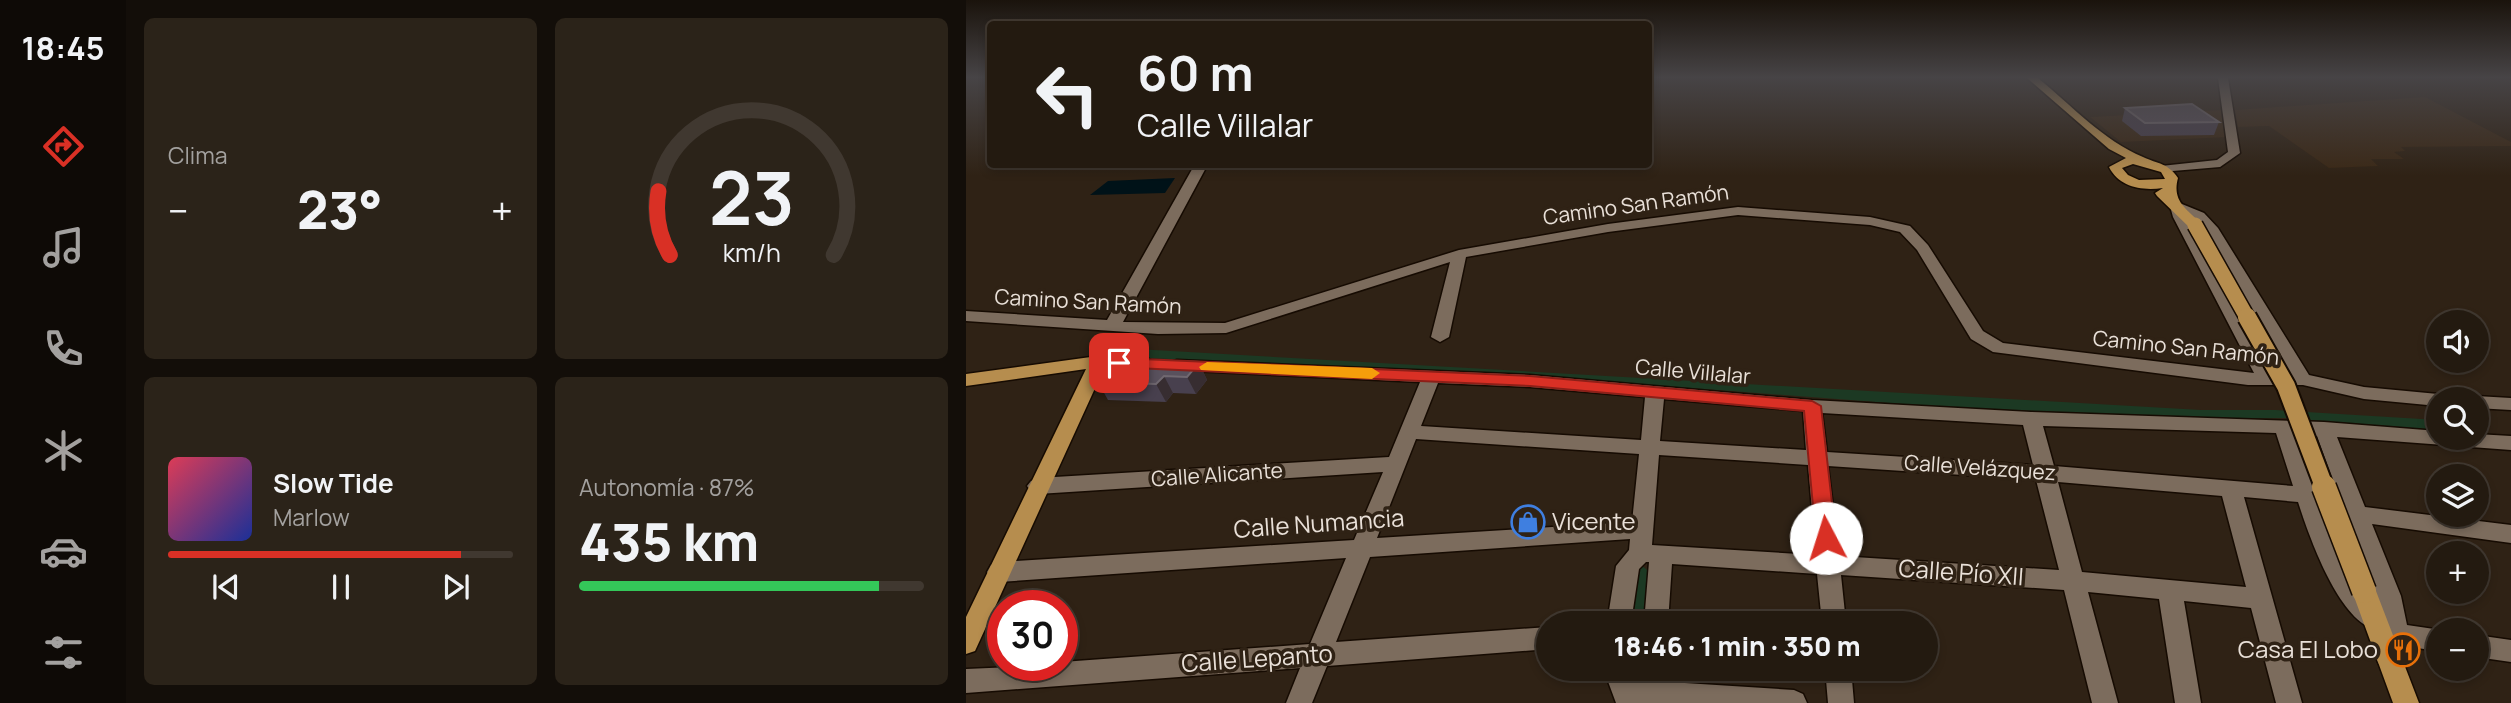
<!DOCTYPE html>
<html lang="es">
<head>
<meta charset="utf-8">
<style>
  :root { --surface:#231a10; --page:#2b2319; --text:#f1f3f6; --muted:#a3a19f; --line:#403830; --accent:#d93025 }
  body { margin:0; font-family:Manrope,sans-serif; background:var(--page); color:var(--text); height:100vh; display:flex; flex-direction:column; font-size:26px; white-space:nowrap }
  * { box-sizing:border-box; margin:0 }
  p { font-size:23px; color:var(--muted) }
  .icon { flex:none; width:38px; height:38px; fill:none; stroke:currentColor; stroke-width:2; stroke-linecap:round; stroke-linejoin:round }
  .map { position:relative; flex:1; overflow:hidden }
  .details { display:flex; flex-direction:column; gap:18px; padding:18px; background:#130e09; width:840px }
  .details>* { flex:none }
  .guide { position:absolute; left:21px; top:21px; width:665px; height:147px; border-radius:7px; box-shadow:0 4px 10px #0003,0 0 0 2px var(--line); background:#231a10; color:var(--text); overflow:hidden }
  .buttons { position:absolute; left:1460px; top:310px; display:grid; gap:14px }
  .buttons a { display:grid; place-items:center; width:63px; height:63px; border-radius:50%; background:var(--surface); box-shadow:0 4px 10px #0003,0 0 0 2px var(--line); font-size:35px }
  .speed { position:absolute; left:21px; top:590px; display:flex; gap:14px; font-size:35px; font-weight:700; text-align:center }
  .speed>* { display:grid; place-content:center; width:91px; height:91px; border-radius:50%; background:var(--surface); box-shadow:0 4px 10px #0003,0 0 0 2px var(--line); line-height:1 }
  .speed .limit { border:10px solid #d22; background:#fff; color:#111 }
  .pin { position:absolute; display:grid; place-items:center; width:60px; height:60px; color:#fff; margin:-30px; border-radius:14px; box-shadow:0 4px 10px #0006 }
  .me { position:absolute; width:77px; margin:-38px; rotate:355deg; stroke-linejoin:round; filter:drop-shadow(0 0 5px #0008) }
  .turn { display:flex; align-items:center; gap:24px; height:147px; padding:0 35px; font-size:32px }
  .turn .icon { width:91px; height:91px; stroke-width:2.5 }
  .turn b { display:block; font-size:49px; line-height:60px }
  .big { font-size:52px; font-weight:800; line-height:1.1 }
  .details .card { flex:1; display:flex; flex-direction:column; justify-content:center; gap:10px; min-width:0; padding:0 24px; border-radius:10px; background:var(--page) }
  .details .dial { align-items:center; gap:0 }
  .dial svg { height:182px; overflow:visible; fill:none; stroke:var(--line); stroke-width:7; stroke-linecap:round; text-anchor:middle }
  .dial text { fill:var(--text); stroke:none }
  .song { display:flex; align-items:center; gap:21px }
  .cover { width:84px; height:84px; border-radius:10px; background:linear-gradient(135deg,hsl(350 70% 55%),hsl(230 70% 35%)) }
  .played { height:7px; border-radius:4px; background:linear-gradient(90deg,var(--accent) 85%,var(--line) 85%) }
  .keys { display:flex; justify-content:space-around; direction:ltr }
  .heat { display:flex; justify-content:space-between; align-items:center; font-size:38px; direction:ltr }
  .charge { height:10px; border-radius:5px; background:linear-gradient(90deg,#34c759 87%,var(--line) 0) }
  .details .tiles { flex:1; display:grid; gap:18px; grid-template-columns:repeat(2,1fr) }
  .trip { position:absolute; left:570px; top:611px; width:402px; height:70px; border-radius:35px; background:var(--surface); box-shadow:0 4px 10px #0003,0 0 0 2px var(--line); font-weight:800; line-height:70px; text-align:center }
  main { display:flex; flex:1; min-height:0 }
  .menu { display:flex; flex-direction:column; width:126px; justify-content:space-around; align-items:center; background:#0e0a06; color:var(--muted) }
  .menu .icon { width:49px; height:49px }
  .menu .selected { color:var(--accent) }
  .menu b { font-size:32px; color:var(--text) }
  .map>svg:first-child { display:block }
  .built { fill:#3a2816 }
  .green { fill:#1c3923 }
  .water { fill:#001218 }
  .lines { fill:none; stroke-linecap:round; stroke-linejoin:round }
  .minor-casing { stroke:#160b02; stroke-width:3 }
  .major-casing { stroke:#160b02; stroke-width:3 }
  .minor { fill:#7c6c5d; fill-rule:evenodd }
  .major { fill:#b68d4e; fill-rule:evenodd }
  .major-bridge-far2-casing { stroke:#160b02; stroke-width:18; stroke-linecap:butt }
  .major-bridge-far1-casing { stroke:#160b02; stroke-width:22; stroke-linecap:butt }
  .major-bridge-casing { stroke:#160b02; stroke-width:27; stroke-linecap:butt }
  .major-bridge-far2 { stroke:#b68d4e; stroke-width:15 }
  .major-bridge-far1 { stroke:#b68d4e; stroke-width:18 }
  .major-bridge { stroke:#b68d4e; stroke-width:24 }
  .wall { fill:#48404e }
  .shaded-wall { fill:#372d31 }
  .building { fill:#59515d; stroke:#706870; stroke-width:2 }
  .route { fill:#d93025; stroke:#8d1f18; stroke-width:2 }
  .slow { fill:#f59e0b }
  .labels { text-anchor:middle; stroke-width:7; stroke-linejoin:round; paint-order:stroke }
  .street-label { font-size:21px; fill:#e9e0d8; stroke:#2f2215 }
  .near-poi-label { font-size:24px; fill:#e9e0d8; stroke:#2f2215; text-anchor:start }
  .near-street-label { font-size:24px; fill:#e9e0d8; stroke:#2f2215 }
</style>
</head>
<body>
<main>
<nav class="menu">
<b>18:45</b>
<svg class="icon selected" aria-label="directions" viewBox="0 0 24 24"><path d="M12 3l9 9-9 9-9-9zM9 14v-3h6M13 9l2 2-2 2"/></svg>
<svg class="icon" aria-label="music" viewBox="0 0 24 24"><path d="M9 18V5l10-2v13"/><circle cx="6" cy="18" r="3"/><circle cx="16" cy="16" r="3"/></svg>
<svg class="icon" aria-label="phone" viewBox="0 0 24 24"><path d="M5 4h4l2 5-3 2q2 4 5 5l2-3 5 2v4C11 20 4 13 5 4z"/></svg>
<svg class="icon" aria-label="climate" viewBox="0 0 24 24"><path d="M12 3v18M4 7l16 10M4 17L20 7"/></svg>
<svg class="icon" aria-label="car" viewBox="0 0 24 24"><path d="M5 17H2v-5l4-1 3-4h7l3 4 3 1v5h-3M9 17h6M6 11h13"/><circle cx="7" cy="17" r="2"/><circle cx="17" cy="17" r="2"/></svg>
<svg class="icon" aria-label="filters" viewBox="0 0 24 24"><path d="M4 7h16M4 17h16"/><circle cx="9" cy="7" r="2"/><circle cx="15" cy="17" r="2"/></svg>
</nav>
<section class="details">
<div class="tiles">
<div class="card"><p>Clima</p>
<div class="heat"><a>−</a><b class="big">23°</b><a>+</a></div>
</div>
<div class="card dial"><svg viewBox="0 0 100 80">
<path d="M14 69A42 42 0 1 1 86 69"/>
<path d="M14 69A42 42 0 0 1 9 41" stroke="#d93025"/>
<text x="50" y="56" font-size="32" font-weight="700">23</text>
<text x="50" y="72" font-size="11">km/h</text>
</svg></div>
<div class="card">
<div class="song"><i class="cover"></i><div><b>Slow Tide</b><p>Marlow</p></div></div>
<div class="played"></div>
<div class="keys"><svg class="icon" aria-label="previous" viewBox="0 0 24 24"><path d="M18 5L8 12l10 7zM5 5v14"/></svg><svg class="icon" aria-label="pause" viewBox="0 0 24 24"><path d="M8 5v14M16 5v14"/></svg><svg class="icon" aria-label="next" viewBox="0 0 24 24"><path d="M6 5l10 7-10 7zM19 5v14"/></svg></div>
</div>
<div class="card"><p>Autonomía · 87%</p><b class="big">435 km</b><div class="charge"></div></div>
</div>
</section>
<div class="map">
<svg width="1545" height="703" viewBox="0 0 1545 703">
  <rect width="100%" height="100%" fill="#2f2215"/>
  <path class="built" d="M1459,97L1545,142V146L1435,147L1439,151L1428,152L1438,159H1405L1412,166L1363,168L1303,126L1272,127L1269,110Z
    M1257,110L1263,137L1155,142L1124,117Z"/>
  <path class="green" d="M170,349L1235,410H1309L1472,420V430L1318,418L1245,419L976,407L605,379L164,357Z
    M675,565L685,573L680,623H662L667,573Z"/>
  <path class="water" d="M209,178L199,193L124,195L142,181Z"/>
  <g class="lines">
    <defs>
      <path id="minor" d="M1252,78H1262L1274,153L1254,167L1195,172V166L1251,160L1262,152Z
        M229,164H242L157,322L259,323L493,250L642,224L772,207L904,217L944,226L962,245L1017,331L1037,343L1288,373L1207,217L1204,206L1211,202L1238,213L1252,228L1343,375L1398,387L1472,394L1481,399H1472V406L1398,399L1337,385H1282L1027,352L1005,339L951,250L934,232L904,225L772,215L642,232L500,257L483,337L474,342L465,337L484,262L260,333L192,334L0,321V311L141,320ZM1221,216L1228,219L1241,233L1324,373H1306Z
        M132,356L183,359L192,365L183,371L126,366L123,362L126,358Z
        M211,360L564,375L846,400L1065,412L1358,422L1472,431V438H1510V434L1545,436V450L1371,437L1399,507L1545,525V543L1406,524L1435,596L1441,625L1475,630H1472V651L1437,646L1431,664L1422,667L1413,664L1409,656L1416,625L1407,629C1371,616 1343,536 1332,502L1278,497L1336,703H1310L1285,608L1218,601L1235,703H1209L1193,599L1122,592L1152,703H1126L1098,590L875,575L880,623H856L851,574L706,564L702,623H678L683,562H680L673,569L665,623H641L650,566L663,550L664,539L404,557L370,642L583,627V649L361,666L346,703H320L334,668L0,693V669L96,665V662L344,644L380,558L33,582L25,579L21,572L25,565L33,562L388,540L417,472L72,494L65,491L61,486L65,481L72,478L423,457L454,382L205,370L202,366L205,362ZM472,383L564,387L679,397L675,440L455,426ZM698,399L837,411L840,450L694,441ZM856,413L1057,425L1067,465L861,452ZM1077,426L1310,433L1327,486L1088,466ZM1330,435L1351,436L1413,608C1367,558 1352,496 1330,435ZM450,439L673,454L666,522L411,538ZM693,455L842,465L850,555L686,545ZM862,466L1070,480L1093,570L873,556ZM1092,482L1256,496L1280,587L1116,572Z
        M1510,396L1545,398V410L1510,408V399H1502Z
        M1510,635L1545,640V662L1510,657Z
        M637,668H663L664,672L666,668H693L687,681L828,690L837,694L841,703H650Z
        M859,668H885L888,703H862Z"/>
      <path id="major" d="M1061,78H1072C1105,105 1138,141 1177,157C1192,164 1202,163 1212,178C1206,200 1219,208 1234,222V228H1224L1191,196L1189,193L1197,188C1175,191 1153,187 1143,167L1160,158L1143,149ZM1167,164L1195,172L1199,179L1173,180L1162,175L1156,168Z
        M132,356L141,362L9,651L0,654V617L120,369L0,386V374Z
        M1398,581L1406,584L1410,591L1453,703H1427L1386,591L1390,584Z"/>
    </defs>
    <use href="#minor" class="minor-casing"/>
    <use href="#major" class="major-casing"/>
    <use href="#minor" class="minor"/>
    <use href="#major" class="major"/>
    <defs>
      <path id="major-bridge-far2" d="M1229,225L1282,319"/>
      <path id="major-bridge-far1" d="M1281,317L1320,386L1359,489"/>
      <path id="major-bridge" d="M1358,487L1398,591"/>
    </defs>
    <use href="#major-bridge-far2" class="major-bridge-far2-casing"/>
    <use href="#major-bridge-far1" class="major-bridge-far1-casing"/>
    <use href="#major-bridge" class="major-bridge-casing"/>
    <use href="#major-bridge-far2" class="major-bridge-far2"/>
    <use href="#major-bridge-far1" class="major-bridge-far1"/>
    <use href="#major-bridge" class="major-bridge"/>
  </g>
  <path class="wall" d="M1159,108L1253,122L1248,135L1175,136L1156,121Z
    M233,363L241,380L230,394L207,393L200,402L142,400L132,382Z"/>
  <path class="shaded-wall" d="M233,363L241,380L230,394L221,377Z
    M198,376L207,393L200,402L190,384Z"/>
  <path class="building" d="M1226,104L1253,122L1179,123L1159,108Z
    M162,361L233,363L221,377L198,376L190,384L132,382L146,367L156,368Z"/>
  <linearGradient id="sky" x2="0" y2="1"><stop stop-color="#1a130c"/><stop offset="0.44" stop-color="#474446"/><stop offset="1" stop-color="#474446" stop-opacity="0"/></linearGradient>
  <rect width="1545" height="176" fill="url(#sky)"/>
  <path class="route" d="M153,358L564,376L846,401L855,406L870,538L867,543H853L850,538L838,411L564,386L147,367V360Z"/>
  <path class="slow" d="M241,362L406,368L414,373L406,379L235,370L233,367Z"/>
  <defs>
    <symbol id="shop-ring" viewBox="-11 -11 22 22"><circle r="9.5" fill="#2f2215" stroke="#3f7fe0" stroke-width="1.5"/><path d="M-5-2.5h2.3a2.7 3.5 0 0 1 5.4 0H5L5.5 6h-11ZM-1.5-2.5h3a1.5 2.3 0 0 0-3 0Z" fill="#3f7fe0"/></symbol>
    <symbol id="restaurant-ring" viewBox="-11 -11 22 22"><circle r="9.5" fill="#2f2215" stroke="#e8710a" stroke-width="1.5"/><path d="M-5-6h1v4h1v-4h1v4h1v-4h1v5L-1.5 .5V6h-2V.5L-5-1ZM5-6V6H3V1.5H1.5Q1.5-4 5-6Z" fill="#e8710a"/></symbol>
  </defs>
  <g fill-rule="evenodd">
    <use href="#shop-ring" x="543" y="503" width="38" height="38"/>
    <use href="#restaurant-ring" x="1418" y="631" width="38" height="38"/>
  </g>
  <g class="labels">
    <g class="street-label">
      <text transform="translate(670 205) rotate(-8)" y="7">Camino San Ramón</text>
      <text transform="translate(122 302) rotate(3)" y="7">Camino San Ramón</text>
      <text transform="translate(1220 348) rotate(6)" y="7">Camino San Ramón</text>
      <text transform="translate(727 372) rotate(5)" y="7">Calle Villalar</text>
      <text transform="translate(1014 468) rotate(4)" y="7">Calle Velázquez</text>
      <text transform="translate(251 475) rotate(-4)" y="7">Calle Alicante</text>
    </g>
    <g class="near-poi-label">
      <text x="586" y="530">Vicente</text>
      <text x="1412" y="658" text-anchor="end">Casa El Lobo</text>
    </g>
    <g class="near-street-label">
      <text transform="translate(353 524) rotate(-4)" y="8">Calle Numancia</text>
      <text transform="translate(995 573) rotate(4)" y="8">Calle Pío XII</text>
      <text transform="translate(291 659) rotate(-4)" y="8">Calle Lepanto</text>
    </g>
  </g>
</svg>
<div class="buttons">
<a><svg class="icon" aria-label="sound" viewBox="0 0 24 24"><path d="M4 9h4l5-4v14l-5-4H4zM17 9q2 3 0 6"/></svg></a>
<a><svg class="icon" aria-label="search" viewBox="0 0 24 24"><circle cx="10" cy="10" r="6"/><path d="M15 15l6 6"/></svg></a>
<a><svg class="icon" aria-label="layers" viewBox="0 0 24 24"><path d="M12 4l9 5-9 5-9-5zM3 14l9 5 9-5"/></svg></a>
<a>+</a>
<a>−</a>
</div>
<div class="speed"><div class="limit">30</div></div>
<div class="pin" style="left:153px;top:363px;background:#d93025"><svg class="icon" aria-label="arrive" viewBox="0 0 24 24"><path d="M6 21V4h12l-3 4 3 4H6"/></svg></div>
<svg class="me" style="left:860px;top:538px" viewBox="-20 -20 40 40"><circle r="19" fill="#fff"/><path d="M0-13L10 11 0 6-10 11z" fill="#d93025"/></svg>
<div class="trip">18:46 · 1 min · 350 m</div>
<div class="guide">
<div class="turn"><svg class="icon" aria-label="left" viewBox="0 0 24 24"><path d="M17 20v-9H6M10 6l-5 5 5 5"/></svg><div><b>60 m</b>Calle Villalar</div></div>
</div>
</div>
</main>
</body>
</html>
